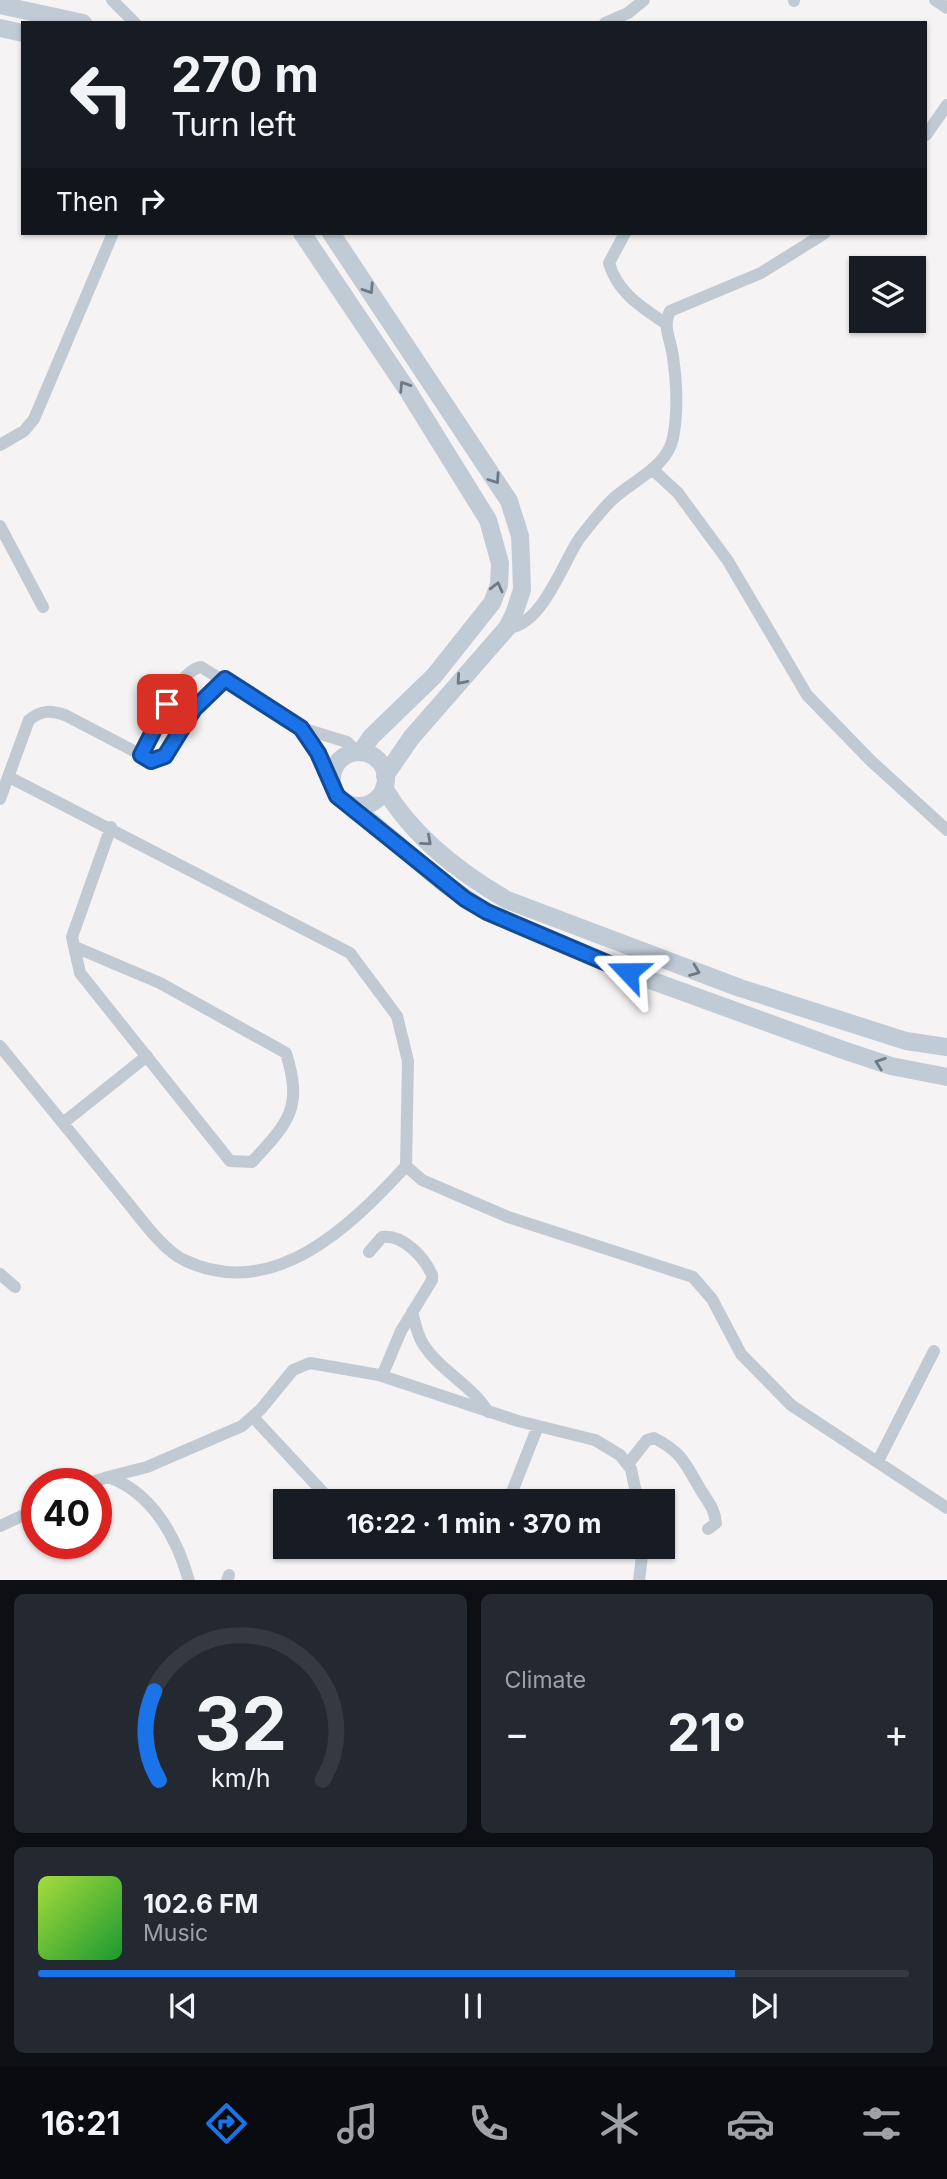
<!DOCTYPE html>
<html lang="en">
<head>
<meta charset="utf-8">
<style>
  :root { --surface:#171b24; --page:#242831; --text:#f1f3f6; --muted:#9ea1a6; --line:#363941; --accent:#1a73e8 }
  body { margin:0; font-family:Inter,sans-serif; background:var(--page); color:var(--text); height:100vh; display:flex; flex-direction:column; font-size:26px; white-space:nowrap }
  * { box-sizing:border-box; margin:0 }
  p { font-size:23px; color:var(--muted) }
  .icon { flex:none; width:38px; height:38px; fill:none; stroke:currentColor; stroke-width:2; stroke-linecap:round; stroke-linejoin:round }
  .map { position:relative; height:1580px; overflow:hidden }
  .sheet { display:flex; flex-direction:column; gap:14px; padding:14px; background:#0d0f14; flex:1 }
  .sheet>* { flex:none }
  .hud { position:absolute; left:21px; top:21px; width:906px; height:214px; border-radius:0px; box-shadow:0 2px 5px #0004; background:#171b24; color:var(--text); overflow:hidden }
  .tools { position:absolute; left:849px; top:256px; display:grid; gap:14px }
  .tools a { display:grid; place-items:center; width:77px; height:77px; border-radius:0px; background:var(--surface); box-shadow:0 2px 5px #0004; font-size:35px }
  .speed { position:absolute; left:21px; top:1468px; display:flex; gap:14px; font-size:35px; font-weight:700; text-align:center }
  .speed>* { display:grid; place-content:center; width:91px; height:91px; border-radius:50%; background:var(--surface); box-shadow:0 2px 5px #0004; line-height:1 }
  .speed .limit { border:10px solid #d22; background:#fff; color:#111 }
  .pin { position:absolute; display:grid; place-items:center; width:60px; height:60px; color:#fff; margin:-30px; border-radius:14px; box-shadow:0 4px 10px #0006 }
  .me { position:absolute; width:77px; margin:-38px; rotate:293deg; stroke-linejoin:round; filter:drop-shadow(0 0 5px #0008) }
  .turn { display:flex; align-items:center; gap:24px; height:147px; padding:0 35px; font-size:32px }
  .turn .icon { width:91px; height:91px; stroke-width:2.5 }
  .turn b { display:block; font-size:49px; line-height:60px }
  .then { display:flex; align-items:center; height:66px; padding:0 35px; background:#0003; gap:14px; font-size:26px }
  .big { font-size:52px; font-weight:700; line-height:1.1 }
  .sheet .tile { flex:1; display:flex; flex-direction:column; justify-content:center; gap:10px; min-width:0; padding:0 24px; border-radius:10px; background:var(--page) }
  .sheet .dial { align-items:center; gap:0 }
  .dial svg { height:182px; overflow:visible; fill:none; stroke:var(--line); stroke-width:7; stroke-linecap:round; text-anchor:middle }
  .dial text { fill:var(--text); stroke:none }
  .song { display:flex; align-items:center; gap:21px }
  .cover { width:84px; height:84px; border-radius:10px; background:linear-gradient(135deg,hsl(80 70% 55%),hsl(130 70% 35%)) }
  .played { height:7px; border-radius:4px; background:linear-gradient(90deg,var(--accent) 80%,var(--line) 80%) }
  .keys { display:flex; justify-content:space-around; direction:ltr }
  .heat { display:flex; justify-content:space-between; align-items:center; font-size:38px; direction:ltr }
  .sheet .tiles { flex:1; display:grid; gap:14px; grid-template-columns:1fr 1fr }
  .tile:last-child { grid-column:span 2 }
  .trip { position:absolute; left:273px; top:1489px; width:402px; height:70px; border-radius:0px; background:var(--surface); box-shadow:0 2px 5px #0004; font-weight:700; line-height:70px; text-align:center }
  .tab-bar { display:flex; height:112px; justify-content:space-around; align-items:center; background:#090b0e; color:var(--muted) }
  .tab-bar .icon { width:49px; height:49px }
  .tab-bar .selected { color:var(--accent) }
  .tab-bar b { font-size:32px; color:var(--text) }
  .map>svg:first-child { display:block }
  .lines { fill:none; stroke-linecap:round; stroke-linejoin:round }
  .street { stroke:#c1cad2; stroke-width:12 }
  .secondary { stroke:#c1cbd6; stroke-width:18 }
  .oneway { stroke:#6e7984 }
  .route-casing { stroke:#114b97; stroke-width:18 }
  .route { stroke:#1a73e8; stroke-width:12 }
</style>
</head>
<body>
<div class="map">
<svg width="947" height="1581" viewBox="0 0 947 1581">
  <rect width="100%" height="100%" fill="#f5f3f3"/>
  <g class="lines">
    <path class="street" d="M112,0L135,23
      M794,0V1
      M935,0L947,8
      M605,23L628,13L644,0
      M926,135L947,105
      M625,233L609,263C617,292 641,307 665,323
      M0,445L24,431L34,419L113,233
      M652,469L678,493L728,561L807,695L870,760L947,830
      M0,526L43,607
      M507,628C542,626 562,564 579,539C589,526 602,509 614,498C634,480 667,467 673,438C678,412 677,384 673,357C671,339 662,329 670,311L761,273L825,233
      M301,728L331,780
      M141,755C153,733 176,671 201,667L301,728L347,742L357,752
      M9,777L350,953L397,1016L408,1061L406,1166L422,1180L508,1217L693,1277L712,1299L741,1354L791,1405L947,1508
      M0,799L29,720C42,710 50,710 65,715L155,762L169,750L194,709L225,679
      M75,947L160,983L286,1053C303,1108 289,1122 252,1162L230,1161L80,973L72,937L111,827
      M0,1046C43,1098 85,1151 128,1203C141,1219 165,1252 184,1260C273,1303 351,1226 406,1166
      M63,1123L147,1056
      M369,1252L382,1237C403,1234 424,1257 432,1275V1280L401,1331L382,1376
      M0,1274L15,1287
      M412,1312C415,1322 417,1334 423,1344C440,1371 471,1384 488,1412
      M253,1417L332,1502
      M878,1461L934,1351
      M628,1464L647,1440L654,1438C684,1453 686,1466 702,1492C709,1503 715,1510 716,1523L708,1529
      M108,1477L147,1467L242,1426L261,1409L293,1370L310,1363L379,1375L518,1421L595,1440L620,1455L631,1469L638,1502
      M86,1484L108,1477C152,1492 177,1538 189,1581
      M508,1502L538,1426
      M0,1526L37,1509
      M373,1547L378,1553
      M227,1581L229,1575
      M639,1581L643,1547"/>
    <path class="secondary" d="M0,5L83,23
      M0,28L23,33
      M302,233L408,391L488,520L500,563L499,585L492,603L434,676L371,737L361,752
      M331,233L509,501L520,536L521,559L522,590L514,614L507,628L411,738L385,776
      M332 779a27 27 0 1 1 54 0a27 27 0 1 1-54 0Z
      M384,788C413,837 459,872 507,900L740,988L906,1041L947,1047
      M351,805L446,885L487,912L628,972L843,1050L891,1066L947,1077"/>
  </g>
  <defs><path id="oneway-chevron" d="M-2-3.5L2.5 0L-2 3.5" fill="none" stroke-width="1.6" stroke-linecap="round" stroke-linejoin="round" transform="scale(1.75)"/></defs>
  <g class="oneway">
    <use href="#oneway-chevron" transform="translate(369 289) rotate(57)"/>
    <use href="#oneway-chevron" transform="translate(404 386) rotate(-123)"/>
    <use href="#oneway-chevron" transform="translate(495 479) rotate(56)"/>
    <use href="#oneway-chevron" transform="translate(497 587) rotate(-76)"/>
    <use href="#oneway-chevron" transform="translate(461 680) rotate(131)"/>
    <use href="#oneway-chevron" transform="translate(427 841) rotate(41)"/>
    <use href="#oneway-chevron" transform="translate(695 971) rotate(21)"/>
    <use href="#oneway-chevron" transform="translate(880 1063) rotate(-161)"/>
  </g>
  <g class="lines">
    <defs>
      <path id="route" d="M167,704L141,755L151,761L165,756L194,709L225,679L301,728L318,753L337,796L465,899L487,912L628,972"/>
    </defs>
    <use href="#route" class="route-casing"/>
    <use href="#route" class="route"/>
  </g>
</svg>
<div class="tools">
<a><svg class="icon" aria-label="layers" viewBox="0 0 24 24"><path d="M12 4l9 5-9 5-9-5zM3 14l9 5 9-5"/></svg></a>
</div>
<div class="speed"><div class="limit">40</div></div>
<div class="pin" style="left:167px;top:704px;background:#d93025"><svg class="icon" aria-label="arrive" viewBox="0 0 24 24"><path d="M6 21V4h12l-3 4 3 4H6"/></svg></div>
<svg class="me" style="left:628px;top:972px" viewBox="-20 -20 40 40"><path d="M0-17L14 15 0 8-14 15z" fill="#1a73e8" stroke="#fff" stroke-width="4"/></svg>
<div class="trip">16:22 · 1 min · 370 m</div>
<div class="hud">
<div class="turn"><svg class="icon" aria-label="left" viewBox="0 0 24 24"><path d="M17 20v-9H6M10 6l-5 5 5 5"/></svg><div><b>270 m</b>Turn left</div></div>
<div class="then">Then<svg class="icon" aria-label="right" viewBox="0 0 24 24"><path d="M7 20v-9h11M14 6l5 5-5 5"/></svg></div>
</div>
</div>
<section class="sheet">
<div class="tiles">
<div class="tile dial"><svg viewBox="0 0 100 80">
<path d="M14 69A42 42 0 1 1 86 69"/>
<path d="M14 69A42 42 0 0 1 12 30" stroke="#1a73e8"/>
<text x="50" y="56" font-size="32" font-weight="700">32</text>
<text x="50" y="72" font-size="11">km/h</text>
</svg></div>
<div class="tile"><p>Climate</p>
<div class="heat"><a>−</a><b class="big">21°</b><a>+</a></div>
</div>
<div class="tile">
<div class="song"><i class="cover"></i><div><b>102.6 FM</b><p>Music</p></div></div>
<div class="played"></div>
<div class="keys"><svg class="icon" aria-label="previous" viewBox="0 0 24 24"><path d="M18 5L8 12l10 7zM5 5v14"/></svg><svg class="icon" aria-label="pause" viewBox="0 0 24 24"><path d="M8 5v14M16 5v14"/></svg><svg class="icon" aria-label="next" viewBox="0 0 24 24"><path d="M6 5l10 7-10 7zM19 5v14"/></svg></div>
</div>
</div>
</section>
<nav class="tab-bar">
<b>16:21</b>
<svg class="icon selected" aria-label="directions" viewBox="0 0 24 24"><path d="M12 3l9 9-9 9-9-9zM9 14v-3h6M13 9l2 2-2 2"/></svg>
<svg class="icon" aria-label="music" viewBox="0 0 24 24"><path d="M9 18V5l10-2v13"/><circle cx="6" cy="18" r="3"/><circle cx="16" cy="16" r="3"/></svg>
<svg class="icon" aria-label="phone" viewBox="0 0 24 24"><path d="M5 4h4l2 5-3 2q2 4 5 5l2-3 5 2v4C11 20 4 13 5 4z"/></svg>
<svg class="icon" aria-label="climate" viewBox="0 0 24 24"><path d="M12 3v18M4 7l16 10M4 17L20 7"/></svg>
<svg class="icon" aria-label="car" viewBox="0 0 24 24"><path d="M5 17H2v-5l4-1 3-4h7l3 4 3 1v5h-3M9 17h6M6 11h13"/><circle cx="7" cy="17" r="2"/><circle cx="17" cy="17" r="2"/></svg>
<svg class="icon" aria-label="filters" viewBox="0 0 24 24"><path d="M4 7h16M4 17h16"/><circle cx="9" cy="7" r="2"/><circle cx="15" cy="17" r="2"/></svg>
</nav>
</body>
</html>
